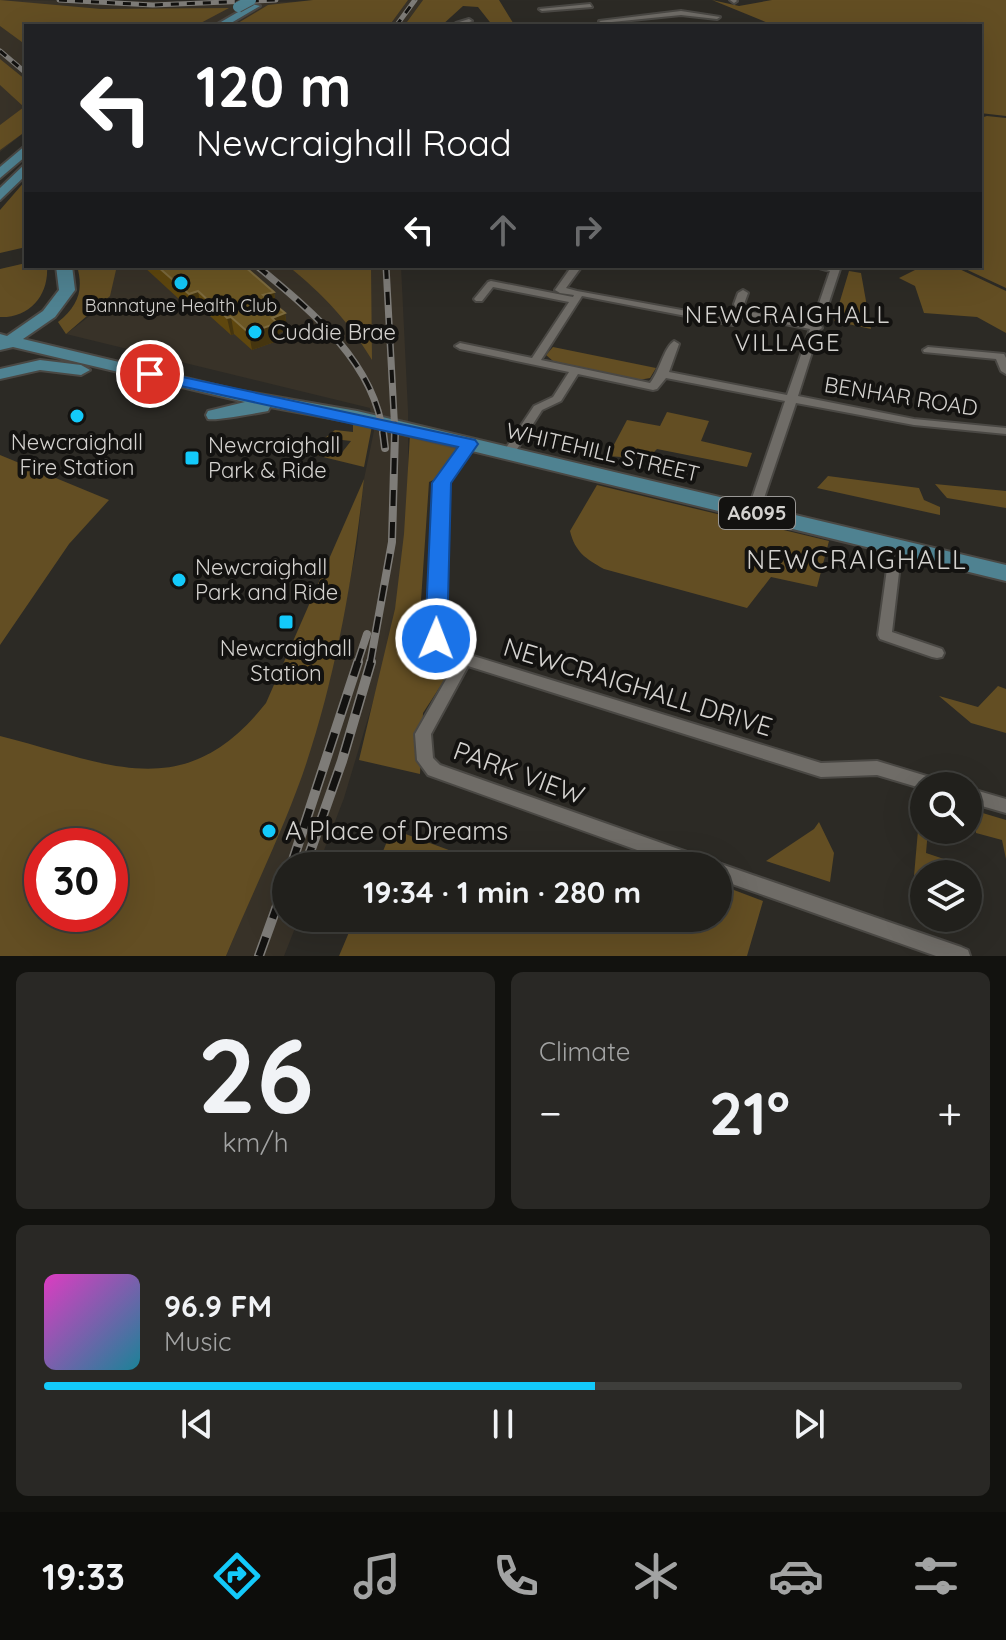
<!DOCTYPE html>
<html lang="en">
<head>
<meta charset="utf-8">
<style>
  :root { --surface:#21201c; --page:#292825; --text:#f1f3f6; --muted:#a2a3a3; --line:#3e3e3b; --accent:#13cafb }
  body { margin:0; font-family:Quicksand,sans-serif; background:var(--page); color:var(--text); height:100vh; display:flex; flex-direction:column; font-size:30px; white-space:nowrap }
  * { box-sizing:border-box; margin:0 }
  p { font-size:26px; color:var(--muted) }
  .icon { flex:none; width:44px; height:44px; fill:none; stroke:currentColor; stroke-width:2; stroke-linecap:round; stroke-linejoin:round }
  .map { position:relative; height:956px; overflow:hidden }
  .side { display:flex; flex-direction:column; gap:16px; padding:16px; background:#12120f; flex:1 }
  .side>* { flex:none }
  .guide { position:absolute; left:24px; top:24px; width:958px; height:244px; border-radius:0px; box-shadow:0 8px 32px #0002,0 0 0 2px var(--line); background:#202124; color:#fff; overflow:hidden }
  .controls { position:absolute; left:910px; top:772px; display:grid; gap:16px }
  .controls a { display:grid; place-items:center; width:72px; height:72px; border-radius:50%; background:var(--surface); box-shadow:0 8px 32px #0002,0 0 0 2px var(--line); font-size:40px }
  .speed { position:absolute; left:24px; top:828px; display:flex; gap:16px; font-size:40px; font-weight:700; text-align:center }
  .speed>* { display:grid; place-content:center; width:104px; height:104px; border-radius:50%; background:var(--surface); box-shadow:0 8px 32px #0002,0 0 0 2px var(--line); line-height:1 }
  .speed .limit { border:12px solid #d22; background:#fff; color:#111 }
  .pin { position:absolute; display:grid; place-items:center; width:68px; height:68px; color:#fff; margin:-34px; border:4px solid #fff; border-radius:50%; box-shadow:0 2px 8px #0007 }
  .me { position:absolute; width:88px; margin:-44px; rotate:1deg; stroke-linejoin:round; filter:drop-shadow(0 0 6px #0008) }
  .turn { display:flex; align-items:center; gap:28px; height:168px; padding:0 40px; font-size:36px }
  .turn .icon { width:104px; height:104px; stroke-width:2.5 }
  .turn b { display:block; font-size:56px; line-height:68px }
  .lanes { display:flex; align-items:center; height:76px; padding:0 40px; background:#0003; justify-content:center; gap:40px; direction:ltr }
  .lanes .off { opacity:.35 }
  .big { font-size:60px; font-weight:700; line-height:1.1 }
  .side .card { flex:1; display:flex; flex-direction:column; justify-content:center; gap:12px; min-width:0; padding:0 28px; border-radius:12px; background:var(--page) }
  .side .dial { align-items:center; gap:0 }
  .dial b { font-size:104px; line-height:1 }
  .song { display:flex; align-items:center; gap:24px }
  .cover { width:96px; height:96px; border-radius:12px; background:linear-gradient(135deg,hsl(310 70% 55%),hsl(190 70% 35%)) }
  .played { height:8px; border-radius:4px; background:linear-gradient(90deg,var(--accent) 60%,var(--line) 60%) }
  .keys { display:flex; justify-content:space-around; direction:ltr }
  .heat { display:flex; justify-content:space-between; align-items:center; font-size:44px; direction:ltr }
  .side .tiles { flex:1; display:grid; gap:16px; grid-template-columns:1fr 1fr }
  .card:last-child { grid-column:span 2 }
  .trip { position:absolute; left:272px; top:852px; width:460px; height:80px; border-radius:40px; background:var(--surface); box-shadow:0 8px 32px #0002,0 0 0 2px var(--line); font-weight:700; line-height:80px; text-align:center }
  .menu { display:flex; height:128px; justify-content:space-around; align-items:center; background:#0d0d0b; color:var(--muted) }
  .menu .icon { width:56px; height:56px }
  .menu .current { color:var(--accent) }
  .menu b { font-size:36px; color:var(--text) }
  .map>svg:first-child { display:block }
  .built { fill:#383228 }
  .green { fill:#634e23; fill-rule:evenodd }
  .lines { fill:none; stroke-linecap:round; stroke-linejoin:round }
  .street-casing { stroke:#4a4844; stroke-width:4 }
  .primary-casing { stroke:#4a4844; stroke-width:4 }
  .street { fill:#6f6c67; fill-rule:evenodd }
  .primary { fill:#4f8291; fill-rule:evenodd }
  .rail-far3-casing { stroke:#7e7c78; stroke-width:5 }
  .rail-far2-casing { stroke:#7e7c78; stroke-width:7 }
  .rail-far1-casing { stroke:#7e7c78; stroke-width:8 }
  .rail-casing { stroke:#7e7c78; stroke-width:10 }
  .rail-far3 { stroke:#131210; stroke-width:3; stroke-dasharray:8; stroke-linecap:butt }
  .rail-far2 { stroke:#131210; stroke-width:4; stroke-dasharray:13; stroke-linecap:butt }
  .rail-far1 { stroke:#131210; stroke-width:5; stroke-dasharray:16; stroke-linecap:butt }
  .rail { stroke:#131210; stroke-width:7; stroke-dasharray:20; stroke-linecap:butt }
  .primary-bridge-casing { stroke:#4a4844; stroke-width:12; stroke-linecap:butt }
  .primary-bridge { stroke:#4f8291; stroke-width:10 }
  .wall { fill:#5f470e }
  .shaded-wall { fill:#45350f }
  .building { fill:#6b5623; stroke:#7c6a3e; stroke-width:2 }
  .route { fill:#1a73e8; stroke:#114b97; stroke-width:2 }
  .poi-dot { fill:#13cafb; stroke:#131210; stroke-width:3 }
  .labels { text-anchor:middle; stroke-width:8; stroke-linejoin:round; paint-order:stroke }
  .far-poi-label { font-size:18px; fill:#d4d2cf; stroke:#131210 }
  .shield { fill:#131210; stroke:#9a9896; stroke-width:2 }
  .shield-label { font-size:20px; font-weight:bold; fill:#d4d2cf }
  .poi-label { font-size:22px; fill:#d4d2cf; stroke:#131210; text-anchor:start }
  .street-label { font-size:22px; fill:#d4d2cf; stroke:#131210 }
  .neighbourhood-label { font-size:24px; letter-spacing:2px; fill:#d4d2cf; stroke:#131210 }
  .quarter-label { font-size:26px; letter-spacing:2px; fill:#d4d2cf; stroke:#131210 }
  .near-street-label { font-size:26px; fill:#d4d2cf; stroke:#131210 }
  .near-poi-label { font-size:26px; fill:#d4d2cf; stroke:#131210; text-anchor:start }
</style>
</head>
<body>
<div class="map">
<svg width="1006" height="956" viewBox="0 0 1006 956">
  <rect width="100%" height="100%" fill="#2c2a25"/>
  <path class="built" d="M0,0L244,2L423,0L404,26H26V131L0,152Z
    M115,266H401L408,411V529L390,645L344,798L318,866H286V918H299L284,956H226L301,777L329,683L357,546L364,479L374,431L370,408L66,334L91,315Z"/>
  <path class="green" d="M0,0L101,9L229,8L195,26H26V45L0,26Z
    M313,0H408L389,26H233L268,5Z
    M423,0H499L515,26H493L478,7L463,6L441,26H404Z
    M712,0L739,6L772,0H1006V116L980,113V26L768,23Z
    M0,59L26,80V131L0,150V125L24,107L0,85Z
    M987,116L1006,118V288L959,266H980V118Z
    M26,180V247L0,253V210Z
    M26,263V266H47C49,295 30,318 0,317V269Z
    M77,266H115L116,270L110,296L66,334L58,322C78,306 84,290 77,266Z
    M288,266H371L372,360C349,322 323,294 288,266Z
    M908,266H953L1006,291V333L977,317L924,313L915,286L899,278L915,270Z
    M849,271L861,273L871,329L834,321Z
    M553,347L656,368L650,378L639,380L553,361L546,355Z
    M667,412L709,421L701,441L752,453L747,467L657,449L647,459L608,456L627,420L660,426Z
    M353,421L372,426L364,467L315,455L321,451L340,455L351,441L325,438L335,430L353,432Z
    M410,435L452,444L461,452L442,476L429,482L418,645L440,661L445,679L423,713L420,774L359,760L395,609L404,534Z
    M0,455L109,500L69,544L0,645Z
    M828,476L919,488L924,500L940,507V515L817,488Z
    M364,479C353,579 335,681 302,776C280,837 251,896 226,956H0V736C108,763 184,807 266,703ZM110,846V914H42V846Z
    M935,484L1006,491V508L947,498Z
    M597,485L829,541L817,587L771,577L747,608L604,569C586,559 575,552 570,531Z
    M998,686L1006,689V733L971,723L939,696L978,707Z
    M921,796L924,797V830H928L926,853L947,860V874H924V879L914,876Z
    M976,811L1006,820V859L1002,840L976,833Z
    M819,822L834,853L830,882L766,861L814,829Z
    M392,829L492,866H377Z
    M718,884L763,901L747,956H339L355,918H633L663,929L667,918H718Z"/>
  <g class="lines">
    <defs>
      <path id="street" d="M730,0H736L737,1L734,3Z
        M590,4L592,7L542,11L539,9Z
        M681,11L720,17L717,19L681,15L602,23L599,21Z
        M469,19L472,21L464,24L466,26H459L456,23Z
        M572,266H582L566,288L577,291L731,319L738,312L734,304L738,293L743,290L748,293L744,304L747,311L812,324L830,271L812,266H841L821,326L822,328L819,330L798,396L914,419L1006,428V434L914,425L796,403L759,513L753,517L747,513L785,401L666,378L657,389L653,390L578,374L561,401L542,410L512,457H504L502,454L534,406L553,397L569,372L460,349L455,346L460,343L532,358L569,302L493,287L482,301H476L474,299L488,282L491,281L573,297L574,295L560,293L555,290ZM582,296L733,325L745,316L810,329L787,395L669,372L679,344L674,341C663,349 660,371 650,383L541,360Z
        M928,347L1004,354L1006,358V374L1001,371L996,359L924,352L923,350Z
        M469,441L475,444L448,483L441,631L443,637L457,651L821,763L877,761L943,781L945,786H924V789L877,775L821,777L468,666L431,734L433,758L440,765L704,858L710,860L712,865L718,863L961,947L968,950L970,956H936L718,879V866H682L428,775L417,760L415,734L456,662C442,657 430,645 427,631L436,483L465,442Z
        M896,543L901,544L902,547L892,632L942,649L944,653L942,657L937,658L932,657L880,639L878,635L890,547L891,544Z
        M968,788L1006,799V813L968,802Z"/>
      <path id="primary" d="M252,4L260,6L226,26H214Z
        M26,145V156L0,178V167Z
        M26,163V175L0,200V188Z
        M56,266H72L75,290L55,317L23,339L236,390L357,411L1006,565V581L357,423L270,407L268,411C258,413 215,421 208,419L206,415L208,411L245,402L13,347L0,350V334L7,336L43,311L59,290Z
        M40,360L81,365L90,370L81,375L40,370L0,379V369Z"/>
    </defs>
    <use href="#street" class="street-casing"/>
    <use href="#primary" class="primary-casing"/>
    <use href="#street" class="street"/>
    <use href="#primary" class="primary"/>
    <defs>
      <path id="rail-far3" d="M59,0L153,5L276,0
        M396,26L415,0
        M0,51L26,73"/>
      <path id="rail-far2" d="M257,266C310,310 374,361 383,434
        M386,266L395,434"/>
      <path id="rail-far1" d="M383,432L385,448
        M357,664L367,634
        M370,664L392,542L395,432"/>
      <path id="rail" d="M291,866L358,662
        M305,866L342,761L371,662
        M259,956L286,881"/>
    </defs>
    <use href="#rail-far3" class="rail-far3-casing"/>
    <use href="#rail-far2" class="rail-far2-casing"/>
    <use href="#rail-far1" class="rail-far1-casing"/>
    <use href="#rail" class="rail-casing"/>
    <use href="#rail-far3" class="rail-far3"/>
    <use href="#rail-far2" class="rail-far2"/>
    <use href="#rail-far1" class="rail-far1"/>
    <use href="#rail" class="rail"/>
    <defs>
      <path id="primary-bridge" d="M238,7L251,0"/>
    </defs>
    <use href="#primary-bridge" class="primary-bridge-casing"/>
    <use href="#primary-bridge" class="primary-bridge"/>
  </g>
  <path class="wall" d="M143,266H244L274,292L276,306L285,313L287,330L279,333L280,340L252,350L234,334L231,335L201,308L192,311Z
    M354,918H393L388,931L355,921Z"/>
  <path class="shaded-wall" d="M198,291L201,308L192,311L189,294Z
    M274,292L276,309L263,295Z
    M285,313L287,330L279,333L280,340L252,350L249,333L272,318Z
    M231,317L234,334L231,335L227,318Z
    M387,918H393L388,931L386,920Z"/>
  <path class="building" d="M157,266H244L274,292L263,295L285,313L272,318L277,323L249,333L231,317L227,318L198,291L189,294Z"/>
  <path class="route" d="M150,370L475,440L478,444L451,483L447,639L444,645L436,647L425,639L432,483L458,447L144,378V371Z"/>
  <g class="poi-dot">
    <circle cx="181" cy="283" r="8"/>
    <circle cx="255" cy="332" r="8"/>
    <circle cx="77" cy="416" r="8"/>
    <rect x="184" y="450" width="16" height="16" rx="4"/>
    <circle cx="179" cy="580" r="8"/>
    <rect x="278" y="614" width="16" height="16" rx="4"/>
    <circle cx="269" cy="831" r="8"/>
  </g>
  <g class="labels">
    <g class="far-poi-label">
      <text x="181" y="312">Bannatyne Health Club</text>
    </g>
    <rect class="shield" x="719" y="497" width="76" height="32" rx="6"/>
    <g class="shield-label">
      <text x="757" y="520">A6095</text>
    </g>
    <g class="poi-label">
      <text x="271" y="340">Cuddie Brae</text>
      <text x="77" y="450" text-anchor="middle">Newcraighall<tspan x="77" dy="25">Fire Station</tspan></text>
      <text x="208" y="453">Newcraighall<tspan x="208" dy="25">Park &amp; Ride</tspan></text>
      <text x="195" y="575">Newcraighall<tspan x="195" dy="25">Park and Ride</tspan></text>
      <text x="286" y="656" text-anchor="middle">Newcraighall<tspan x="286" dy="25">Station</tspan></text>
    </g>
    <g class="street-label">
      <text transform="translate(901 396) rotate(9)" y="8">BENHAR ROAD</text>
      <text transform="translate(603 452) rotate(13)" y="8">WHITEHILL STREET</text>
    </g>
    <g class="neighbourhood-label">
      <text x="788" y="323">NEWCRAIGHALL<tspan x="788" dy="28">VILLAGE</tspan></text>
    </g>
    <g class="quarter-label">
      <text x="857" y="569">NEWCRAIGHALL</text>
    </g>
    <g class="near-street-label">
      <text transform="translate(638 687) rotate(17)" y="9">NEWCRAIGHALL DRIVE</text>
      <text transform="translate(519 773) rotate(20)" y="9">PARK VIEW</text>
    </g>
    <g class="near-poi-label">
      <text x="285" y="840">A Place of Dreams</text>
    </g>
  </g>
</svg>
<div class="controls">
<a><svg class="icon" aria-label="search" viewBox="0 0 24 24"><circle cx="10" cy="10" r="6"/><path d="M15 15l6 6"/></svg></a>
<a><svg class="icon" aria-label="layers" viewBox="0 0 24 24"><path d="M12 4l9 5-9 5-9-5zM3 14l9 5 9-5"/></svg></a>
</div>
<div class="speed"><div class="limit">30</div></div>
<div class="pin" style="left:150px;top:374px;background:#d93025"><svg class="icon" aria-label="arrive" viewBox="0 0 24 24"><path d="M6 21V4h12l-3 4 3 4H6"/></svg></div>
<svg class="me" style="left:436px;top:639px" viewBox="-20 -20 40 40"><circle r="17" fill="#1a73e8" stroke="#fff" stroke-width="3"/><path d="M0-11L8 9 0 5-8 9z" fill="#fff"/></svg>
<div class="trip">19:34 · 1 min · 280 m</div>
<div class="guide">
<div class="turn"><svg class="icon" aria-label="left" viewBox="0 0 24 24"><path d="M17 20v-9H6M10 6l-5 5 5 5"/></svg><div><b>120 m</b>Newcraighall Road</div></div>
<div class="lanes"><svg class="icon" aria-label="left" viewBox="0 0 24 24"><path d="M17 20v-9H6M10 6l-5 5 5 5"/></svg><svg class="icon off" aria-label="ahead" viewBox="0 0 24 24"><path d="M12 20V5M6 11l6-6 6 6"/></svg><svg class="icon off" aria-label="right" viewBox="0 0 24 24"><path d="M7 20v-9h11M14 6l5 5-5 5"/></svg></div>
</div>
</div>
<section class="side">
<div class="tiles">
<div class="card dial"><b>26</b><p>km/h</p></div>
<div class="card"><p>Climate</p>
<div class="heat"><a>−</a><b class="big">21°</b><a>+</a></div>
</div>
<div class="card">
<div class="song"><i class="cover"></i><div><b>96.9 FM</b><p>Music</p></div></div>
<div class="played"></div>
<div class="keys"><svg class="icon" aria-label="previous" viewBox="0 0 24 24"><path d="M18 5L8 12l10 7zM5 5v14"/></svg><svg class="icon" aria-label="pause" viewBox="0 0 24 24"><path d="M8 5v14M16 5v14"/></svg><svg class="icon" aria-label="next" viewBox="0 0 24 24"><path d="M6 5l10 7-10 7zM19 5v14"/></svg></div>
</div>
</div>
</section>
<nav class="menu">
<b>19:33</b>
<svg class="icon current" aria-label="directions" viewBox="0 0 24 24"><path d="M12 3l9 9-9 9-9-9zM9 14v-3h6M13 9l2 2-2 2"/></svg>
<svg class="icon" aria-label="music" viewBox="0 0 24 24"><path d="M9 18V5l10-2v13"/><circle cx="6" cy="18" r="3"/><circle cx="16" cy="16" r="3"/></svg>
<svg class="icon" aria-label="phone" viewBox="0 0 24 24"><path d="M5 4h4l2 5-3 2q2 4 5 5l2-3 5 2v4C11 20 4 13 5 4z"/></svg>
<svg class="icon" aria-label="climate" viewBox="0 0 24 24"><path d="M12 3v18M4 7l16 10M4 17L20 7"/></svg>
<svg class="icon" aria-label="car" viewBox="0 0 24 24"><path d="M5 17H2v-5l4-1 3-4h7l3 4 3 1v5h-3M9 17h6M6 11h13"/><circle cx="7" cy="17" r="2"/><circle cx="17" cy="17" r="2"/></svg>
<svg class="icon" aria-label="filters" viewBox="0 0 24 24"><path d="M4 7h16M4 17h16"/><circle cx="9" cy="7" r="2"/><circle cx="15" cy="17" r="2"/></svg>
</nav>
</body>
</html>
